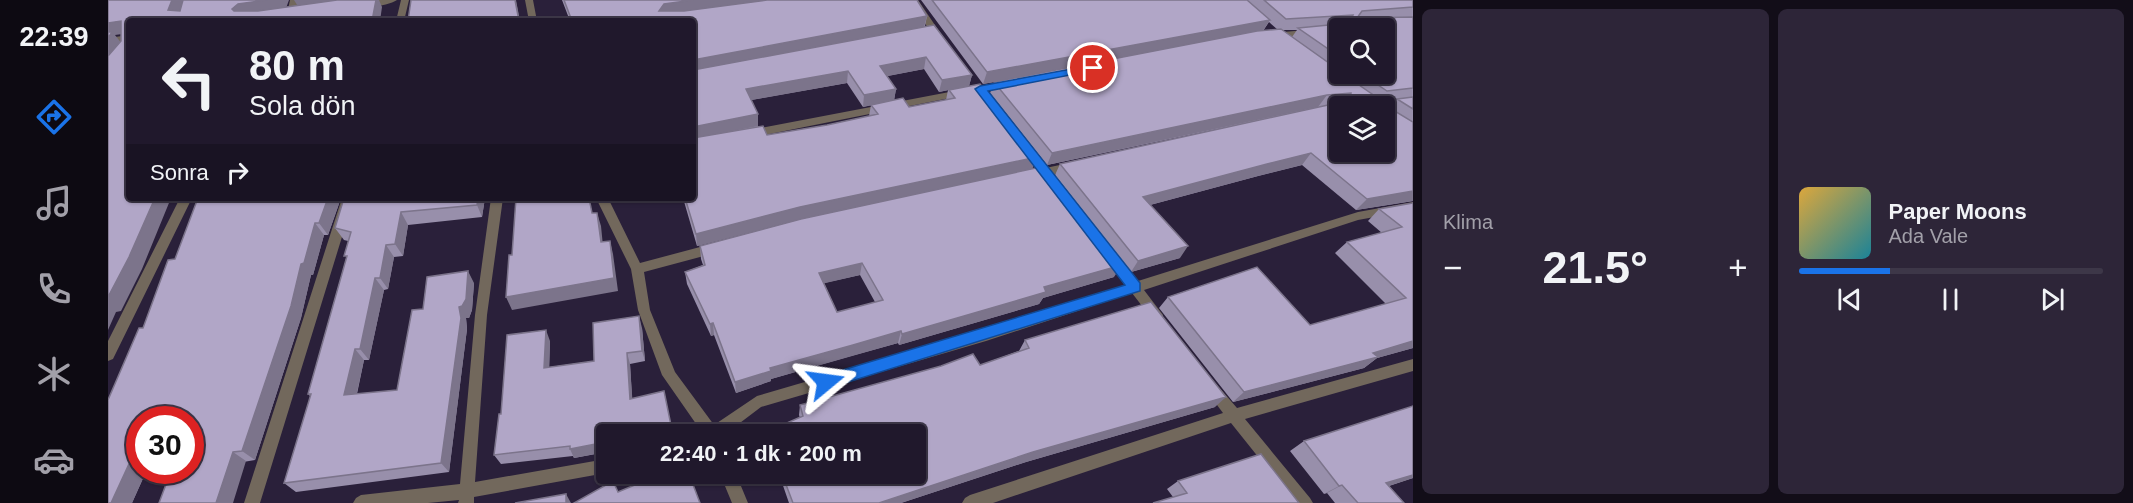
<!DOCTYPE html>
<html lang="tr">
<head>
<meta charset="utf-8">
<style>
  :root { --surface:#20182c; --page:#2d2538; --text:#f1f3f6; --muted:#a2a0a9; --line:#3d3748; --accent:#1a73e8 }
  body { margin:0; font-family:Arial,sans-serif; background:var(--page); color:var(--text); height:100vh; display:flex; flex-direction:column; font-size:22px; white-space:nowrap }
  * { box-sizing:border-box; margin:0 }
  p { font-size:20px; color:var(--muted) }
  .icon { flex:none; width:33px; height:33px; fill:none; stroke:currentColor; stroke-width:2; stroke-linecap:round; stroke-linejoin:round }
  .map { position:relative; flex:1; overflow:hidden }
  .details { display:flex; flex-direction:column; gap:9px; padding:9px; background:#120d18; width:720px }
  .details>* { flex:none }
  .guide { position:absolute; left:18px; top:18px; width:570px; height:183px; border-radius:6px; box-shadow:0 2px 4px #0004,0 0 0 2px var(--line); background:#20182c; color:var(--text); overflow:hidden }
  .controls { position:absolute; left:1221px; top:18px; display:grid; gap:12px }
  .controls a { display:grid; place-items:center; width:66px; height:66px; border-radius:6px; background:var(--surface); box-shadow:0 2px 4px #0004,0 0 0 2px var(--line); font-size:30px }
  .speed { position:absolute; left:18px; top:406px; display:flex; gap:12px; font-size:30px; font-weight:700; text-align:center }
  .speed>* { display:grid; place-content:center; width:78px; height:78px; border-radius:50%; background:var(--surface); box-shadow:0 2px 4px #0004,0 0 0 2px var(--line); line-height:1 }
  .speed .limit { border:9px solid #d22; background:#fff; color:#111 }
  .pin { position:absolute; display:grid; place-items:center; width:51px; height:51px; color:#fff; margin:-26px; border:3px solid #fff; border-radius:50%; box-shadow:0 2px 6px #0007 }
  .me { position:absolute; width:66px; margin:-33px; rotate:74deg; stroke-linejoin:round; filter:drop-shadow(0 0 4px #0008) }
  .turn { display:flex; align-items:center; gap:21px; height:126px; padding:0 24px; font-size:27px }
  .turn .icon { width:78px; height:78px; stroke-width:2.5 }
  .turn b { display:block; font-size:42px; line-height:51px }
  .then { display:flex; align-items:center; height:57px; padding:0 24px; background:#0003; gap:12px; font-size:22px }
  .big { font-size:45px; font-weight:700; line-height:1.1 }
  .details .tile { flex:1; display:flex; flex-direction:column; justify-content:center; gap:9px; min-width:0; padding:0 21px; border-radius:9px; background:var(--page) }
  .song { display:flex; align-items:center; gap:18px }
  .cover { width:72px; height:72px; border-radius:9px; background:linear-gradient(135deg,hsl(40 70% 55%),hsl(190 70% 35%)) }
  .played { height:6px; border-radius:3px; background:linear-gradient(90deg,var(--accent) 30%,var(--line) 30%) }
  .keys { display:flex; justify-content:space-around; direction:ltr }
  .heat { display:flex; justify-content:space-between; align-items:center; font-size:33px; direction:ltr }
  .details .tiles { flex:1; display:grid; gap:9px; grid-template-columns:repeat(2,1fr) }
  .trip { position:absolute; left:488px; top:424px; width:330px; height:60px; border-radius:6px; background:var(--surface); box-shadow:0 2px 4px #0004,0 0 0 2px var(--line); font-weight:700; line-height:60px; text-align:center }
  main { display:flex; flex:1; min-height:0 }
  .tabs { display:flex; flex-direction:column; width:108px; justify-content:space-around; align-items:center; background:#0d0a12; color:var(--muted) }
  .tabs .icon { width:42px; height:42px }
  .tabs .active { color:var(--accent) }
  .tabs b { font-size:27px; color:var(--text) }
  .map>svg:first-child { display:block }
  .lines { fill:none; stroke-linecap:round; stroke-linejoin:round }
  .minor { fill:#72685c; fill-rule:evenodd }
  .wall { fill:#988fab; fill-rule:evenodd }
  .shaded-wall { fill:#7c748b }
  .building { fill:#b1a6c7; stroke:#7c748b; stroke-width:1.5; fill-rule:evenodd }
  .route { fill:#1a73e8; stroke:#114b97; stroke-width:1.5 }
</style>
</head>
<body>
<main>
<nav class="tabs">
<b>22:39</b>
<svg class="icon active" aria-label="directions" viewBox="0 0 24 24"><path d="M12 3l9 9-9 9-9-9zM9 14v-3h6M13 9l2 2-2 2"/></svg>
<svg class="icon" aria-label="music" viewBox="0 0 24 24"><path d="M9 18V5l10-2v13"/><circle cx="6" cy="18" r="3"/><circle cx="16" cy="16" r="3"/></svg>
<svg class="icon" aria-label="phone" viewBox="0 0 24 24"><path d="M5 4h4l2 5-3 2q2 4 5 5l2-3 5 2v4C11 20 4 13 5 4z"/></svg>
<svg class="icon" aria-label="climate" viewBox="0 0 24 24"><path d="M12 3v18M4 7l16 10M4 17L20 7"/></svg>
<svg class="icon" aria-label="car" viewBox="0 0 24 24"><path d="M5 17H2v-5l4-1 3-4h7l3 4 3 1v5h-3M9 17h6M6 11h13"/><circle cx="7" cy="17" r="2"/><circle cx="17" cy="17" r="2"/></svg>
</nav>
<div class="map">
<svg width="1305" height="503" viewBox="0 0 1305 503">
  <rect width="100%" height="100%" fill="#2a203a"/>
  <g class="lines">
    <path class="minor" d="M182,0H190L187,14L183,17L179,14Z
      M267,0H289C281,5 261,9 253,4Z
      M293,0H301L296,21H288Z
      M417,0H425L429,21H421Z
      M802,0H810L835,37L833,39H827Z
      M1232,27L1235,28H1232V33L1164,39L1159,36L1164,33Z
      M21,35V41L0,44V38Z
      M899,81L904,84L902,86L642,138L637,134L642,130Z
      M966,162L971,166L970,169L928,178L923,174L928,170Z
      M72,198H84L5,359L0,361V341Z
      M234,198H246L152,503H136Z
      M383,198H395L379,315L367,482L498,459V473L366,497V503H350L351,500L320,503H245L248,498L253,495L352,484L367,315Z
      M488,198H500L532,263L607,243L611,245L613,248L611,251L607,253L536,272L542,310L567,372L606,425L649,396L878,329L1018,285L996,256L998,253H1006L1030,281L1250,212L1305,202V210L1250,220L1036,290L1055,315L1054,319L1049,320L1044,319L1024,293L878,341L653,407L616,435H591L593,431L554,375L530,310L523,269Z
      M1305,359V371L1137,419L1202,498L1205,503H1187L1123,423L885,503H854L857,498L862,495L1115,413L1097,389L1099,385L1104,383L1109,385L1129,408Z
      M612,474H628L640,503H624Z"/>
  </g>
  <path class="wall" d="M454,0H809L819,16L817,26L864,75L861,86L929,157L924,169L692,219L589,246L575,198H585V21H462ZM816,69L831,92L840,90L838,100L801,107L786,100L788,89L779,76ZM739,83L755,107L763,105L761,116L719,125L659,135L650,126V114L643,100Z
    M813,0H1305V201L1248,210L1194,165L1150,176L1042,205L1072,258L1023,272L947,175L952,164L1214,107L939,165L882,93L886,82L875,84ZM1161,22L1170,30L1155,31ZM1232,28L1276,74H1232ZM1174,30H1189L1184,37Z
    M89,198H233L220,235H216L205,275H203L193,318L147,460L82,471L32,420V471H58L37,474L24,503H0L35,328L67,259L90,199Z
    M236,198H377L374,217L300,225L295,256L286,257L280,289L276,290L261,360H256L249,394L289,390L315,309L366,283L364,310L361,318H358L359,329L341,472L188,492L176,483L203,397L200,394L238,259L240,241L236,240L227,228Z
    M1305,203V348L1269,358L1256,368L1125,402L1051,308L1060,297L1202,325L1278,304L1227,253L1239,242L1274,233L1260,221L1271,209Z
    M592,246L1006,277L935,298L931,304L791,345L790,343L743,356L663,379V381L628,393L606,335L603,336L579,284L577,272L595,265L593,259ZM752,275L767,302L729,312L716,283Z
    M534,328L537,361L522,364L524,398L498,435V452L466,458L465,456L393,464L386,455L393,414L442,341L441,367L486,361Z
    M917,340L1107,407L918,462L793,503H681L671,474H807L692,418L691,415L692,405L872,365L911,351Z
    M1305,406V478L1281,486L1296,503H1227L1219,493L1216,494L1182,451L1196,441Z
    M1070,481L1191,503L1065,497L1059,489Z"/>
  <path class="shaded-wall" d="M64,0H76L70,21L60,10Z
    M159,0H181L177,11L132,21L124,9L130,4Z
    M186,0H258L191,8Z
    M268,0H271L274,7L272,21H264Z
    M407,0H408L412,21H411Z
    M585,0H671L554,21L551,11L556,4Z
    M819,16L816,27L585,72V60Z
    M1162,20L1154,32L875,84L879,72Z
    M13,21L21,33L7,35L14,44L0,65V23Z
    M818,57L816,69L770,78L772,66Z
    M740,71L739,83L638,101V89Z
    M864,75L861,86L831,92L834,80Z
    M788,89L786,101L755,107L756,95Z
    M1219,95L1210,107L939,165L944,153Z
    M650,114V126L585,139V127Z
    M1203,153L1194,165L1150,176L1027,209L1035,197L1159,164Z
    M929,157L924,169L692,219L589,246L588,234L692,207Z
    M1305,191V201L1248,210L1259,199Z
    M47,198H63L34,269L13,311L8,312L0,330V297Z
    M220,198H233L220,235L211,223Z
    M370,198H377L374,217L369,205Z
    M293,212L300,225L295,256L287,244Z
    M489,213L493,226L496,256L493,242Z
    M207,223L216,235L205,275H203L193,318L147,460L134,451L193,264Z
    M502,241L505,254L510,291L404,310L398,297Z
    M278,245L286,257L280,289L272,278Z
    M1080,246L1072,258L1023,272L1030,261Z
    M754,263L752,275L709,285L711,273Z
    M1014,265L1006,277L935,298L931,304L791,345L794,334L936,287Z
    M360,271L366,283L364,310L361,318H358L359,329L341,472L333,463L351,307Z
    M267,278L276,290L261,360L252,349Z
    M531,316L534,328L537,361L534,351Z
    M605,323L606,335L603,336L602,324Z
    M438,330L442,341L441,378L436,368Z
    M793,331L790,343L663,379V381L628,393L627,382L662,368Z
    M1305,341V348L1269,358L1256,368L1125,402L1136,392Z
    M247,349L256,360L246,406L236,395Z
    M519,353L522,364L525,409L522,399Z
    M556,391L565,435H536Z
    M1118,397L1107,407L918,462L793,503H771L925,452Z
    M498,442V452L466,458L462,449Z
    M125,452L138,461L125,503H108Z
    M21,464L37,474L24,503H3Z
    M1305,475V478L1262,492L1278,483Z
    M1234,485L1219,493L1216,494L1231,486Z
    M458,494L463,503H458Z"/>
  <path class="building" d="M0,0H64L60,10L72,11L75,0H159L130,4L124,9L126,11H150L229,0H268L264,21H21V198H47L21,257L0,297V56L13,41V21L0,23Z
    M303,0H407L411,21H300Z
    M456,0H585L556,4L551,11H576L659,0H809L819,16L585,60V21H464Z
    M824,0H1139L1162,20L879,72Z
    M1156,0H1305V7L1254,11L1249,18L1305,17V88L1279,91L1254,74H1276V28H1232V57L1190,28L1241,23L1245,15L1178,19Z
    M826,25L864,75L834,80L818,57L772,66L788,89L756,95L740,71L638,89L650,114L585,127V70Z
    M1173,29L1232,71V74H1235L1267,96H1284L1285,110L1305,122V191L1259,199L1203,153L1159,164L1035,197L1080,246L1030,261L952,164L1220,105L1242,103L1243,93L1219,95L944,153L886,82L1149,31ZM1232,106H1276V152H1232Z
    M0,32H4L0,38Z
    M872,84L929,157L692,207L588,234L577,198H585V138L655,126L659,135L719,125L770,114L763,105L795,98L801,107L847,98L841,90Z
    M1305,97V109L1289,99Z
    M937,166L1014,265L936,287L938,292L794,334L793,331L745,345L662,368L663,371L627,382L605,323L602,324L577,272L597,265L592,246L693,219ZM754,263L775,300L729,312L711,273Z
    M90,198H220L211,223H207L196,263L193,264L183,306L134,451L125,452L108,503H51L63,471H82V420H32V463L21,464L3,503H0V400L31,328H35L60,260L67,259Z
    M236,198H370L369,205L293,212L287,244L278,245L272,278H267L252,349H247L236,395L289,390L304,310L315,309L319,277L360,271L358,299L354,306L351,307L353,318L333,463L176,483L203,394H200L239,256H236L243,232L227,228Z
    M408,198H481L484,213H489L493,242L502,241L506,278L398,297L401,255H404Z
    M1305,203V341L1265,353L1270,357L1136,392L1060,297L1149,267L1202,325L1298,298L1239,242L1294,227L1271,209Z
    M1043,302L1118,397L925,452L771,503H685L674,474H807V435H651L695,416L692,405L833,366L865,354L872,365L921,348L917,340Z
    M531,316L534,351L519,353L522,399L556,391L564,430L536,435H498V442L462,449V446L386,455L391,414H393L399,335L438,330L436,368L486,361L485,323Z
    M1305,406V475L1278,483L1296,503H1250L1234,485L1231,486L1196,441Z
    M1153,454L1191,503H1045L1079,493L1070,481Z
    M553,474H581L592,503H466L505,481L510,492Z
    M458,494V503H407Z"/>
  <path class="route" d="M985,65L988,66V70L880,91L1032,283V291L718,389L713,387L710,382L713,377L718,375L1017,285L867,89L872,86Z"/>
</svg>
<div class="controls">
<a><svg class="icon" aria-label="search" viewBox="0 0 24 24"><circle cx="10" cy="10" r="6"/><path d="M15 15l6 6"/></svg></a>
<a><svg class="icon" aria-label="layers" viewBox="0 0 24 24"><path d="M12 4l9 5-9 5-9-5zM3 14l9 5 9-5"/></svg></a>
</div>
<div class="speed"><div class="limit">30</div></div>
<div class="pin" style="left:985px;top:68px;background:#d93025"><svg class="icon" aria-label="arrive" viewBox="0 0 24 24"><path d="M6 21V4h12l-3 4 3 4H6"/></svg></div>
<svg class="me" style="left:718px;top:382px" viewBox="-20 -20 40 40"><path d="M0-17L14 15 0 8-14 15z" fill="#1a73e8" stroke="#fff" stroke-width="4"/></svg>
<div class="trip">22:40 · 1 dk · 200 m</div>
<div class="guide">
<div class="turn"><svg class="icon" aria-label="left" viewBox="0 0 24 24"><path d="M17 20v-9H6M10 6l-5 5 5 5"/></svg><div><b>80 m</b>Sola dön</div></div>
<div class="then">Sonra<svg class="icon" aria-label="right" viewBox="0 0 24 24"><path d="M7 20v-9h11M14 6l5 5-5 5"/></svg></div>
</div>
</div>
<section class="details">
<div class="tiles">
<div class="tile"><p>Klima</p>
<div class="heat"><a>−</a><b class="big">21.5°</b><a>+</a></div>
</div>
<div class="tile">
<div class="song"><i class="cover"></i><div><b>Paper Moons</b><p>Ada Vale</p></div></div>
<div class="played"></div>
<div class="keys"><svg class="icon" aria-label="previous" viewBox="0 0 24 24"><path d="M18 5L8 12l10 7zM5 5v14"/></svg><svg class="icon" aria-label="pause" viewBox="0 0 24 24"><path d="M8 5v14M16 5v14"/></svg><svg class="icon" aria-label="next" viewBox="0 0 24 24"><path d="M6 5l10 7-10 7zM19 5v14"/></svg></div>
</div>
</div>
</section>
</main>
</body>
</html>
